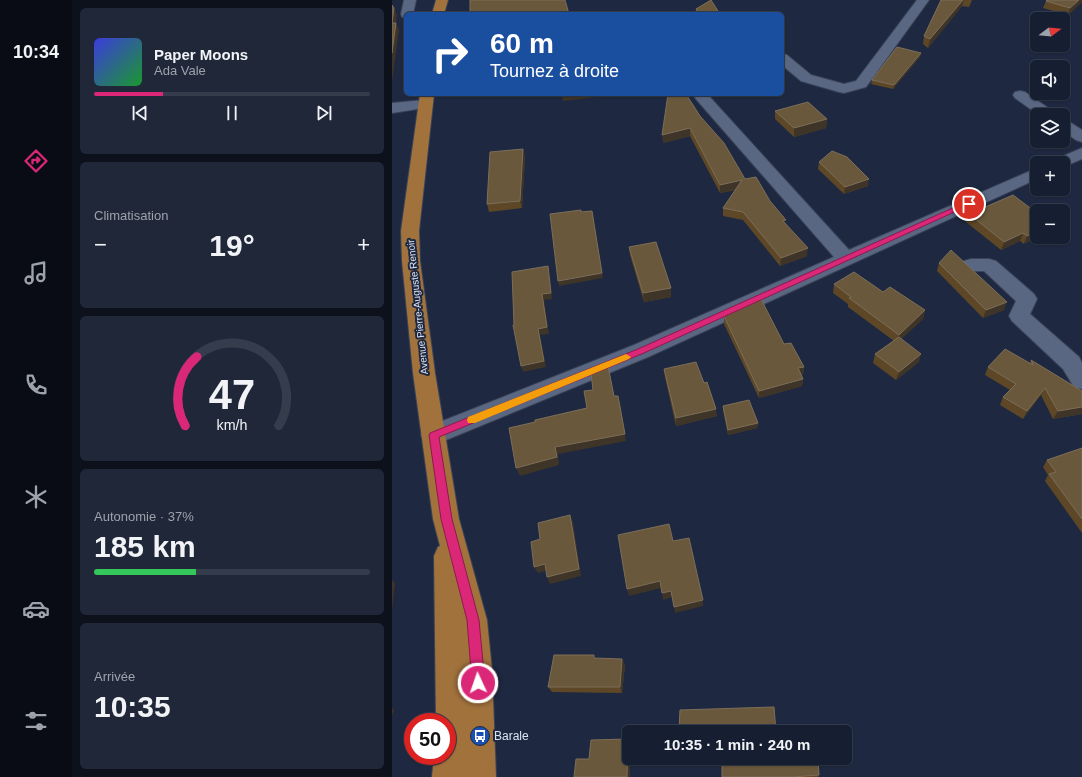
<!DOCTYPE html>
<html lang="fr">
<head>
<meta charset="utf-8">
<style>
  :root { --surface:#161f31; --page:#1f2739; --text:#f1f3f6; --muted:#9ea2ab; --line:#353d4d; --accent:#db2777 }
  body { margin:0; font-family:Helvetica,sans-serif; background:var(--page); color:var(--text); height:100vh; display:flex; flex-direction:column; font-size:15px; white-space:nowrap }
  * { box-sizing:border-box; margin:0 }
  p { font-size:13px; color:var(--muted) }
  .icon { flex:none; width:22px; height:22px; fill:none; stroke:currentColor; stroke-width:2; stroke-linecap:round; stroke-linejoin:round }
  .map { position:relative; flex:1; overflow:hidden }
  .panel { display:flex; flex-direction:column; gap:8px; padding:8px; background:#0c111b; width:320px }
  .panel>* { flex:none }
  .guide { position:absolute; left:12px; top:12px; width:380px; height:84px; border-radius:6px; box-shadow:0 1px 3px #0004,0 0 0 1px var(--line); background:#1a4fa0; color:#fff; overflow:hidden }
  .needle { width:26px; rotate:74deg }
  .tools { position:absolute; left:638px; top:12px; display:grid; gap:8px }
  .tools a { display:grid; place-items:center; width:40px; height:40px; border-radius:6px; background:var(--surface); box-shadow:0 1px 3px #0004,0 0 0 1px var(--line); font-size:20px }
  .speed { position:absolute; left:12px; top:713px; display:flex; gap:8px; font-size:20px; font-weight:700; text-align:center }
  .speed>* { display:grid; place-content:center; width:52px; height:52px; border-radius:50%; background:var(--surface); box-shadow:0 1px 3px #0004,0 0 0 1px var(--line); line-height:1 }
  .speed .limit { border:6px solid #d22; background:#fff; color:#111 }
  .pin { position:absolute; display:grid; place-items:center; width:34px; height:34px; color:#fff; margin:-17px; border:2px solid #fff; border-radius:50%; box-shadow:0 1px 4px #0007 }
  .me { position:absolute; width:44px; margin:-22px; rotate:357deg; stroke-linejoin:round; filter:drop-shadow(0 0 3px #0008) }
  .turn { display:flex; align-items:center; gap:14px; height:84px; padding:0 20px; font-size:18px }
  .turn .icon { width:52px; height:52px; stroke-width:2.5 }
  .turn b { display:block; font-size:28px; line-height:34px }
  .big { font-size:30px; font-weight:800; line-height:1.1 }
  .panel .widget { flex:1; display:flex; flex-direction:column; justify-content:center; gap:6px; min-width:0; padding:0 14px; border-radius:6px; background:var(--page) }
  .panel .dial { align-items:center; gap:0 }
  .dial svg { height:104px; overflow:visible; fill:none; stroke:var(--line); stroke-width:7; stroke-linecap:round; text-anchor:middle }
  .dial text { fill:var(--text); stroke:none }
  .song { display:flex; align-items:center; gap:12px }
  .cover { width:48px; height:48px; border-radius:6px; background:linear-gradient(135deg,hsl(240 70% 55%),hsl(130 70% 35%)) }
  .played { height:4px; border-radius:2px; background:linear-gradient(90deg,var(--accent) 25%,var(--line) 25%) }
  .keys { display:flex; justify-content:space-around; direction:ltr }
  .heat { display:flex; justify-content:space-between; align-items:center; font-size:22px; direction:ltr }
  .charge { height:6px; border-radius:3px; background:linear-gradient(90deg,#34c759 37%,var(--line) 0) }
  .trip { position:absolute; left:230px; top:725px; width:230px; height:40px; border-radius:6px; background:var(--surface); box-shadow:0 1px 3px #0004,0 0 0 1px var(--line); font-weight:800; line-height:40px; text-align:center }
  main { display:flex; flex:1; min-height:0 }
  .dock { display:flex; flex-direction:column; width:72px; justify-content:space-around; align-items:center; background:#090c14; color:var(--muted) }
  .dock .icon { width:28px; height:28px }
  .dock .active { color:var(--accent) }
  .dock b { font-size:18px; color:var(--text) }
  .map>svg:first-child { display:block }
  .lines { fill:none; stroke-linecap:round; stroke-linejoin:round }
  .minor-casing { stroke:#3b4458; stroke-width:2 }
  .major-casing { stroke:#3b4458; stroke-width:2 }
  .minor { fill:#5a6783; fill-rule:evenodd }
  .major { fill:#a2723c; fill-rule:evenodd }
  .wall { fill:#5d4726 }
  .shaded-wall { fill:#3e3427 }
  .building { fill:#6a583c; stroke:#7c6e59 }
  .route { fill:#db2777; stroke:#8e194d }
  .slow { fill:#f59e0b }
  .labels { text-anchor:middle; stroke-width:4; stroke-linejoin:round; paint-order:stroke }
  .street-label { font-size:10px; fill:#dce4f4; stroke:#1e2941 }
  .near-poi-label { font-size:12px; fill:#dce4f4; stroke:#1e2941; text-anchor:start }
</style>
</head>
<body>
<main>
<nav class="dock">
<b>10:34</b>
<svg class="icon active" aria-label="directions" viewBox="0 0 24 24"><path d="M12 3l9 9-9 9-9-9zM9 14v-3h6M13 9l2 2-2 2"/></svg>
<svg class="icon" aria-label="music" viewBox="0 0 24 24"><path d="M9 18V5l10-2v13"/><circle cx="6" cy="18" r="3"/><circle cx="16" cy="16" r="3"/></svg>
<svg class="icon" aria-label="phone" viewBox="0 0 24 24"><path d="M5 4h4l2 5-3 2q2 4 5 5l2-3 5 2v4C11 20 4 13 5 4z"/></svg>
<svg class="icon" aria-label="climate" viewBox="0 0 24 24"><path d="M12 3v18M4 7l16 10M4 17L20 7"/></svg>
<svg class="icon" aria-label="car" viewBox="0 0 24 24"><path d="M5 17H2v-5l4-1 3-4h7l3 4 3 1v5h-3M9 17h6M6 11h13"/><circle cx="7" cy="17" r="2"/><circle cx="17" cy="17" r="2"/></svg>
<svg class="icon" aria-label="filters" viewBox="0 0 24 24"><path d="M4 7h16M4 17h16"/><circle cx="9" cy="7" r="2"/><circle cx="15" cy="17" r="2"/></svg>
</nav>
<section class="panel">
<div class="widget">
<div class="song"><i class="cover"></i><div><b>Paper Moons</b><p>Ada Vale</p></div></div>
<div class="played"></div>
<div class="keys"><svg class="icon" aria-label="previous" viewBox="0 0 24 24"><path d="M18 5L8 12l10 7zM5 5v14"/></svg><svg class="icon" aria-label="pause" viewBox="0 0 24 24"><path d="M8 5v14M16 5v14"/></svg><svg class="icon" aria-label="next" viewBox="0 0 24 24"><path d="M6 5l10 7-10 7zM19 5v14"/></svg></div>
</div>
<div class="widget"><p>Climatisation</p>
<div class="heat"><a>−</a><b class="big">19°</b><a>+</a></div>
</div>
<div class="widget dial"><svg viewBox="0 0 100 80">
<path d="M14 69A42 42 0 1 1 86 69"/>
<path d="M14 69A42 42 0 0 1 23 16" stroke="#db2777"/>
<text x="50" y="56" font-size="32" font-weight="700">47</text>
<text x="50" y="72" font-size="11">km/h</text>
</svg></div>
<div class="widget"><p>Autonomie · 37%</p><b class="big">185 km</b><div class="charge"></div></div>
<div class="widget"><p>Arrivée</p><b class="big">10:35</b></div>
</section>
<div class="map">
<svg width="690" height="777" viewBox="0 0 690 777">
  <rect width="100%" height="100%" fill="#1e2941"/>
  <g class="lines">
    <defs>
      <path id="minor" d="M12,0H24L21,14H14V18L10,17L9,14Z
        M525,0H537L474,87L452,93L447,92L409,81L390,65V54L395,55L419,75L452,84L464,81Z
        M628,91L633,92L662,112L665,115H647L623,98L621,95L623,92Z
        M303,94H315L457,250L645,168V179L256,357L49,442L41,444L33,442L29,435L33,428L242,345L442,257L304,99L302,96Z
        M33,100L38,101L40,104L38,107L0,113V103Z
        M671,119L676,121L690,130V142L684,140L671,131Z
        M690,148V159L671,167V163H660L662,160Z
        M579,259H597L604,261L642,294L645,299L638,314L687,357L690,363V389L682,387L671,369L620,321L617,316L624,301L592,271H579L572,269L570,265L572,261Z"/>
      <path id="major" d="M44,0H56L52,14H40Z
        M28,94H42L27,231L28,261L43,373L67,519L95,620L100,670L104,777H72V770V777H40L42,756H55V722H44L42,556L46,547L48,546L41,519L21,373L10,261L9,231Z"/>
    </defs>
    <use href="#minor" class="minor-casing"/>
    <use href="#major" class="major-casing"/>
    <use href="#minor" class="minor"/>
    <use href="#major" class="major"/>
  </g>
  <path class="wall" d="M549,0H580L577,7L570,6L536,48L531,44L532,36Z
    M690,0V2L676,15L651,8L654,1Z
    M304,9L328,14H305Z
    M529,53L528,57L501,89L479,84L480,80Z
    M383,111L435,119L434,128L402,137L383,119Z
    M308,116L353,179L378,201L415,256L388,266L351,220L331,216V208L344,190L328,193L298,136L271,143Z
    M131,149L133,157L130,208L97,212L95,204Z
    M427,162L476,186L452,194L426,169Z
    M645,213L632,244L628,241L609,250L574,222L577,214Z
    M237,247L279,288V297L252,302L238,255Z
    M547,263L612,310L591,318L545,271Z
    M442,284L491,292L533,310L531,319L509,339L527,362L504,380L481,363L483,354L502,341L456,307V304L441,293Z
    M332,316L392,344L412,367L411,374L409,375L411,379L410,386L367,398L332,324Z
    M639,360L690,391V414L661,419L649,395L631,419L608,405L611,397L618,390L593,375L596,367L638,363Z
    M272,369L312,383L325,416L284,426L273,377Z
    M331,406L366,423L365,428L336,435L331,410Z
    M690,448V533L653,481L656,475L651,467L655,460Z
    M230,659L233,665L230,693L160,692L156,687Z
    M288,710L384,732H287Z
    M427,775L426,777H330Z"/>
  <path class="shaded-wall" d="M571,0H572L570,6L536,48L538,39Z
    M687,0H690V2L676,15L678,8Z
    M2,8L5,15L3,31L0,23Z
    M4,23L7,30L0,82V53Z
    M529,53L528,57L501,89L502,85Z
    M170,94H205V97L171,101Z
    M435,119L434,128L402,137V128Z
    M298,128V136L271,143L270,135Z
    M131,149L133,157L130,208L128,201Z
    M477,179L476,186L452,194L453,187Z
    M350,180V188L328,193V185Z
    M200,211L211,278L167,286L166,281Z
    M645,231V237H647L632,244L635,236Z
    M631,233L628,241L609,250L612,242Z
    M416,248L415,256L388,266L389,258Z
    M156,266L157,272L160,299L152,300L157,334L148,335L154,367L131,372L129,366L146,329L150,294Z
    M279,288V297L252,302L251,293Z
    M615,302L612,310L591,318L594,310Z
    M533,310L531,319L505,343L507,335Z
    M529,354L527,362L504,380L507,372Z
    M412,367L411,374L405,376L406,368Z
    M411,379L410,386L367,398V391Z
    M653,388L649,395L631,419L635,411Z
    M228,403L234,441L166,454L167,465L128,476L124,468L163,447Z
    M690,407V414L661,419L666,411Z
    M324,409L325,416L284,426V418Z
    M366,423L365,428L336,435V430Z
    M178,515L181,522L189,576L158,584L155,577Z
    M153,564L156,570L146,573L142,567Z
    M0,580L3,583L0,611Z
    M268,581L269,588L237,596L235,589Z
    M279,591L280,597L271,600L270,593Z
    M311,600V606L283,613L282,607Z
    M230,659L233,665L230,693L228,687Z
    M0,708L2,710L0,716Z
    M236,739L237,741V758H238V777H235Z"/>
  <path class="building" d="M78,0H173L177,14H78Z
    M319,0L328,14H307L304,9Z
    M549,0H571L538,39L532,36Z
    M655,0H687L678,8L654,1Z
    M0,5L2,8L0,23H4L0,53Z
    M505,47L529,53L502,85L480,80Z
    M276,94H294L308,116L332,143L353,179L364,177L378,201L394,220L391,221L416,248L389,258L351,212L331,208L350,180L328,185L298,128L270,135Z
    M416,102L435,119L402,128L383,111Z
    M131,149L128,201L95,204L98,152Z
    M440,151L455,157L477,179L453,187L427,162Z
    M621,195L645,213V231L635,236L631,233L612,242L577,214Z
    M189,210V212L200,211L210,273L166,281L158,214Z
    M264,242L279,288L251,293L237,247Z
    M559,250L615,302L594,310L547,263Z
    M156,266L159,293L150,294L155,327L146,329L152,361L129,366L121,325H122L120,272Z
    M462,272L491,292L498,287L533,310L507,335L457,298L459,297L442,284Z
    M369,299L392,344L399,343L412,367L406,368L411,379L367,391L332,316Z
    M507,337L529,354L507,372L483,354Z
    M613,349L641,365L639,360L690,391V407L666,411L653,388L635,411L611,397L624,384L596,367Z
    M304,362L312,383L315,382L324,409L284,418L272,369Z
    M216,366L222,396H226L233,434L163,447L165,457L124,468L117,428L143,422V420L195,408L192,391L201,390L199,373Z
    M357,400L366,423L336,430L331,406Z
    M690,448V519L657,474L664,472L655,460Z
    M178,515L187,569L155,577L153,564L142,567L139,542L148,539L146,523Z
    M277,524L281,541L297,538L311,600L282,607L279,591L270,593L268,581L235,589L226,535Z
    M162,655H202V658L230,659L228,687H156Z
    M382,707L384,732H329V730H287L288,710Z
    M236,739L235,777H182L184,759H197L199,740Z
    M330,758H385V759H426L427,775L400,777H330Z"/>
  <path class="route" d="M574,202H579L580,204L252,353L47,437L60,519L87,620L93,683L91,687L86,689L82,687L80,683L75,620L49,519L37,435L38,433L246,349Z"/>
  <path class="slow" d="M234,354L239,357L237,359L83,423H76L75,420L76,417Z"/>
  <defs>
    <symbol id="bus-disc" viewBox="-11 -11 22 22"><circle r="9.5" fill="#1a4fb4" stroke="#1e2941"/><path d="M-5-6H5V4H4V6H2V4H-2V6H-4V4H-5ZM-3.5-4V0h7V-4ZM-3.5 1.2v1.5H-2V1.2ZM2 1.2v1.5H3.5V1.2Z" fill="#fff"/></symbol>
  </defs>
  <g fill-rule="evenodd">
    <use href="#bus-disc" x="77" y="725" width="22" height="22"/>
  </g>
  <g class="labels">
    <g class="street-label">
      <text transform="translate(25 307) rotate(-96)" y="4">Avenue Pierre-Auguste Renoir</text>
    </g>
    <g class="near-poi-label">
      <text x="102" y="740">Barale</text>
    </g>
  </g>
</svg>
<div class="tools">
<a><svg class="needle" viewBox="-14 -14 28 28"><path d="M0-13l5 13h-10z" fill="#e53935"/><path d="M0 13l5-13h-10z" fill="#9ea2ab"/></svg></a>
<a><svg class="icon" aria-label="sound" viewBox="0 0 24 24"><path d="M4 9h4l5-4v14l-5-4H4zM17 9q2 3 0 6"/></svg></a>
<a><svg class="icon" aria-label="layers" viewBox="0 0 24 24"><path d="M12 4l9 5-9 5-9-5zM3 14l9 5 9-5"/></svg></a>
<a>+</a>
<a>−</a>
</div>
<div class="speed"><div class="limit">50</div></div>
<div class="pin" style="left:577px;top:204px;background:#d93025"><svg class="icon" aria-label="arrive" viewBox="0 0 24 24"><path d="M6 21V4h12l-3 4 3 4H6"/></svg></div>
<svg class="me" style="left:86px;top:683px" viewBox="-20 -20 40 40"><circle r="17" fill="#db2777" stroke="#fff" stroke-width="3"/><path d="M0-11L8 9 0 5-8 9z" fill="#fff"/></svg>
<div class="trip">10:35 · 1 min · 240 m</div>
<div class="guide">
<div class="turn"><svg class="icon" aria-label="right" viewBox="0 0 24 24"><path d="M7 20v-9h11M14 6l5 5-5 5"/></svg><div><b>60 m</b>Tournez à droite</div></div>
</div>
</div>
</main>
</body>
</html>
